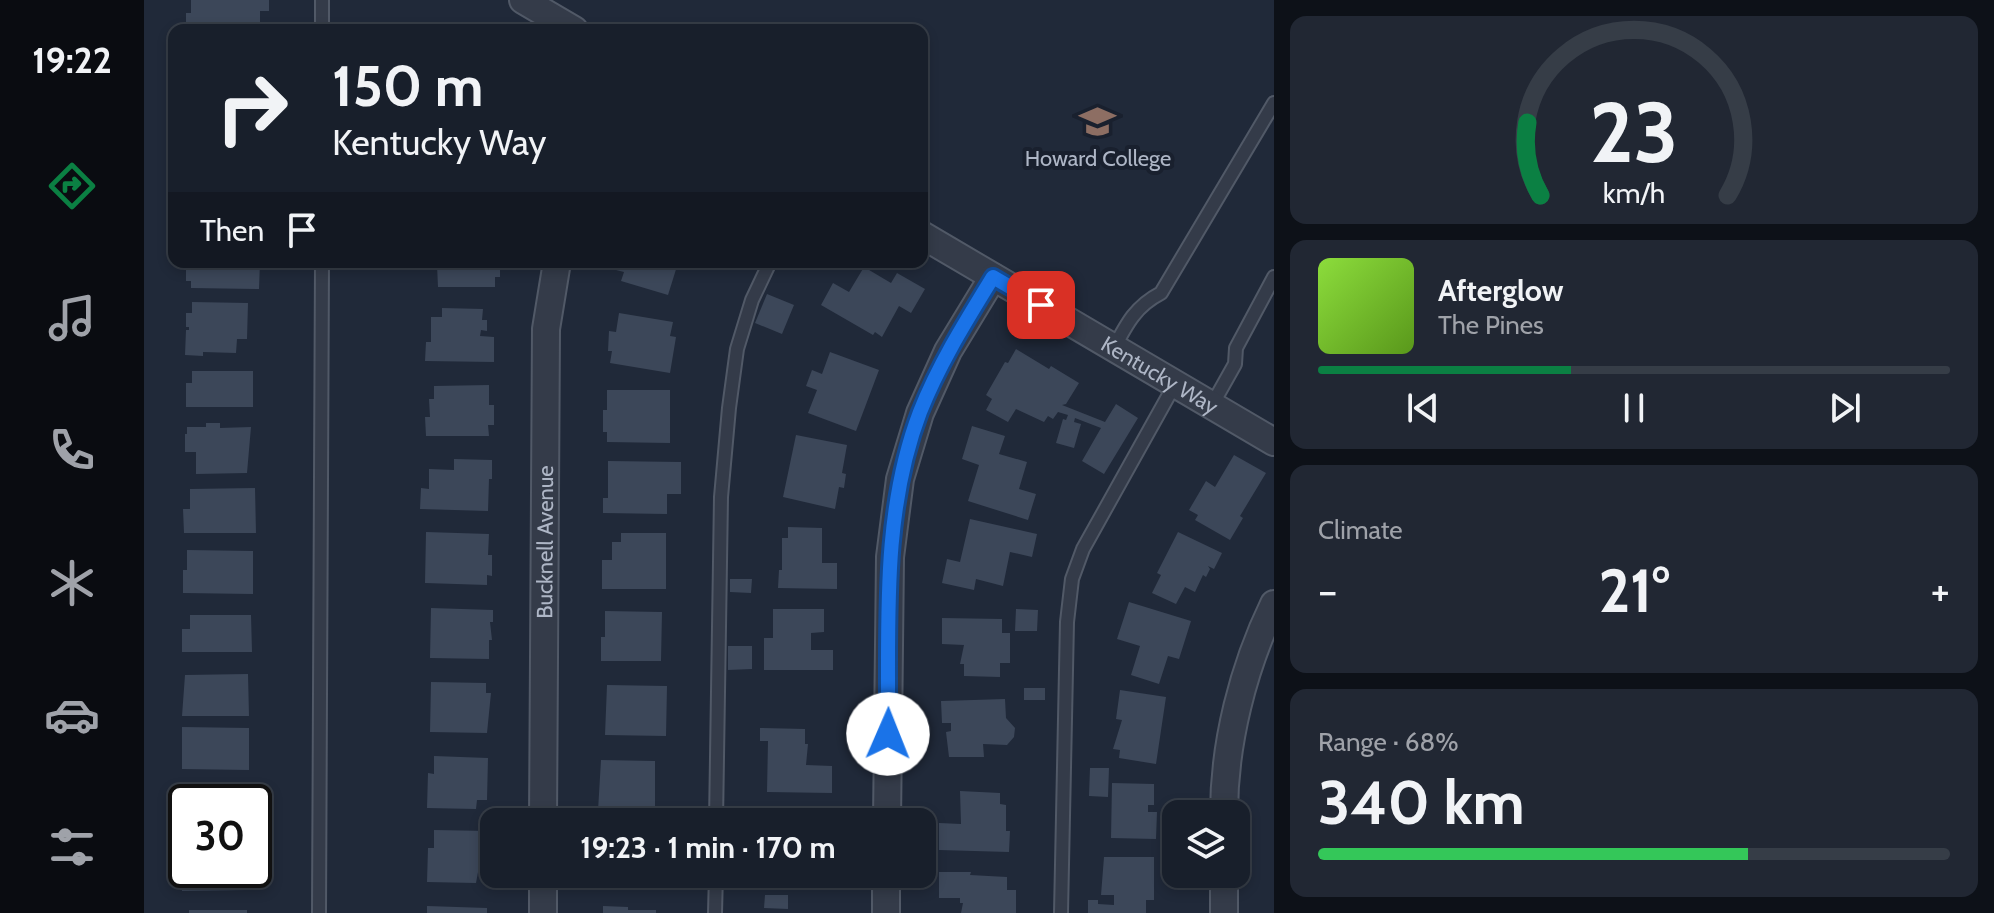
<!DOCTYPE html>
<html lang="en">
<head>
<meta charset="utf-8">
<style>
  :root { --surface:#181f2b; --page:#212733; --text:#f1f3f6; --muted:#9fa2a9; --line:#363d47; --accent:#0b8043 }
  body { margin:0; font-family:Cabin,sans-serif; background:var(--page); color:var(--text); height:100vh; display:flex; flex-direction:column; font-size:30px; white-space:nowrap }
  * { box-sizing:border-box; margin:0 }
  p { font-size:26px; color:var(--muted) }
  .icon { flex:none; width:44px; height:44px; fill:none; stroke:currentColor; stroke-width:2; stroke-linecap:round; stroke-linejoin:round }
  .map { position:relative; flex:1; overflow:hidden }
  .panel { display:flex; flex-direction:column; gap:16px; padding:16px; background:#0d1118; width:720px }
  .panel>* { flex:none }
  .banner { position:absolute; left:24px; top:24px; width:760px; height:244px; border-radius:16px; box-shadow:0 4px 12px #0003,0 0 0 2px var(--line); background:#181f2b; color:var(--text); overflow:hidden }
  .buttons { position:absolute; left:1018px; top:800px; display:grid; gap:16px }
  .buttons a { display:grid; place-items:center; width:88px; height:88px; border-radius:16px; background:var(--surface); box-shadow:0 4px 12px #0003,0 0 0 2px var(--line); font-size:40px }
  .speed { position:absolute; left:24px; top:784px; display:flex; gap:16px; font-size:40px; font-weight:700; text-align:center }
  .speed>* { display:grid; place-content:center; width:104px; height:104px; border-radius:50%; background:var(--surface); box-shadow:0 4px 12px #0003,0 0 0 2px var(--line); line-height:1 }
  .speed .limit { border:4px solid #111; border-radius:12px; background:#fff; color:#111 }
  .pin { position:absolute; display:grid; place-items:center; width:68px; height:68px; color:#fff; margin:-34px; border-radius:16px; box-shadow:0 4px 12px #0006 }
  .me { position:absolute; width:88px; margin:-44px; rotate:1deg; stroke-linejoin:round; filter:drop-shadow(0 0 6px #0008) }
  .turn { display:flex; align-items:center; gap:28px; height:168px; padding:0 32px; font-size:36px }
  .turn .icon { width:104px; height:104px; stroke-width:2.5 }
  .turn b { display:block; font-size:56px; line-height:68px }
  .then { display:flex; align-items:center; height:76px; padding:0 32px; background:#0003; gap:16px; font-size:30px }
  .big { font-size:60px; font-weight:800; line-height:1.1 }
  .panel .widget { flex:1; display:flex; flex-direction:column; justify-content:center; gap:12px; min-width:0; padding:0 28px; border-radius:16px; background:var(--page) }
  .panel .dial { align-items:center; gap:0 }
  .dial svg { height:208px; overflow:visible; fill:none; stroke:var(--line); stroke-width:7; stroke-linecap:round; text-anchor:middle }
  .dial text { fill:var(--text); stroke:none }
  .song { display:flex; align-items:center; gap:24px }
  .cover { width:96px; height:96px; border-radius:12px; background:linear-gradient(135deg,hsl(90 70% 55%),hsl(90 70% 35%)) }
  .played { height:8px; border-radius:4px; background:linear-gradient(90deg,var(--accent) 40%,var(--line) 40%) }
  .keys { display:flex; justify-content:space-around; direction:ltr }
  .heat { display:flex; justify-content:space-between; align-items:center; font-size:44px; direction:ltr }
  .charge { height:12px; border-radius:6px; background:linear-gradient(90deg,#34c759 68%,var(--line) 0) }
  .trip { position:absolute; left:336px; top:808px; width:456px; height:80px; border-radius:16px; background:var(--surface); box-shadow:0 4px 12px #0003,0 0 0 2px var(--line); font-weight:800; line-height:80px; text-align:center }
  main { display:flex; flex:1; min-height:0 }
  .tab-bar { display:flex; flex-direction:column; width:144px; justify-content:space-around; align-items:center; background:#0a0c11; color:var(--muted) }
  .tab-bar .icon { width:56px; height:56px }
  .tab-bar .on { color:var(--accent) }
  .tab-bar b { font-size:36px; color:var(--text) }
  .map>svg:first-child { display:block }
  .building { fill:#3c4759 }
  .lines { fill:none; stroke-linecap:round; stroke-linejoin:round }
  .lane-casing { stroke:#515967; stroke-width:16 }
  .street-casing { stroke:#515967; stroke-width:30 }
  .lane { stroke:#343b49; stroke-width:12 }
  .street { stroke:#343b49; stroke-width:26 }
  .route-casing { stroke:#114b97; stroke-width:20 }
  .route { stroke:#1a73e8; stroke-width:14 }
  .labels { text-anchor:middle; stroke-width:8; stroke-linejoin:round; paint-order:stroke }
  .poi-label { font-size:22px; fill:#aeb6c6; stroke:#19202e }
  .street-label { font-size:22px; fill:#aeb6c6; stroke:#19202e }
</style>
</head>
<body>
<main>
<nav class="tab-bar">
<b>19:22</b>
<svg class="icon on" aria-label="directions" viewBox="0 0 24 24"><path d="M12 3l9 9-9 9-9-9zM9 14v-3h6M13 9l2 2-2 2"/></svg>
<svg class="icon" aria-label="music" viewBox="0 0 24 24"><path d="M9 18V5l10-2v13"/><circle cx="6" cy="18" r="3"/><circle cx="16" cy="16" r="3"/></svg>
<svg class="icon" aria-label="phone" viewBox="0 0 24 24"><path d="M5 4h4l2 5-3 2q2 4 5 5l2-3 5 2v4C11 20 4 13 5 4z"/></svg>
<svg class="icon" aria-label="climate" viewBox="0 0 24 24"><path d="M12 3v18M4 7l16 10M4 17L20 7"/></svg>
<svg class="icon" aria-label="car" viewBox="0 0 24 24"><path d="M5 17H2v-5l4-1 3-4h7l3 4 3 1v5h-3M9 17h6M6 11h13"/><circle cx="7" cy="17" r="2"/><circle cx="17" cy="17" r="2"/></svg>
<svg class="icon" aria-label="filters" viewBox="0 0 24 24"><path d="M4 7h16M4 17h16"/><circle cx="9" cy="7" r="2"/><circle cx="15" cy="17" r="2"/></svg>
</nav>
<div class="map">
<svg width="1130" height="913" viewBox="0 0 1130 913">
  <rect width="100%" height="100%" fill="#202939"/>
  <path class="building" d="M47,0H125V11H116V30H47V27H42V13H47Z
    M47,262H116L115,289L47,288V281H42V265H47Z
    M297,262H356V277H351V287H294L293,265H297Z
    M475,262L534,263L524,295L477,281L480,272L472,270Z
    M720,267L747,283L753,273L781,289L767,313L755,306L738,337L731,332L729,335L677,305L689,283L705,292Z
    M623,294L650,305L638,334L611,323Z
    M48,302L104,303L103,339H93L92,353L59,352V356L41,355L42,330H45V327H42V313H48Z
    M298,308L339,309L338,320H343V331L337,330L336,336L350,337V362L281,361L282,342H287V317H298Z
    M475,313L529,322L526,336L532,337L526,373L466,363L468,351H464L465,331L472,332Z
    M872,349L905,369L907,366L935,383L922,404L918,405L961,422L972,404L994,418L960,474L938,461L957,428L931,418L930,422L937,424L930,448L912,443L919,419L922,420L924,415L914,412L909,419L904,416L900,422L872,409L864,422L842,410L848,399L842,395L861,362L864,363Z
    M686,352L735,370L712,431L664,413L673,390L662,386L668,370L678,374Z
    M48,371H109V407H42V383H48Z
    M345,385V405H350V425H344L345,436H282L281,417H286L285,399H290V386Z
    M463,390H526V443L463,442V432H459V410H463Z
    M62,423H76V428L107,427L103,473L52,474V452H41V434H43V427H62Z
    M828,426L861,436L855,454L883,462L875,489L892,494L884,520L824,501L835,465L818,459Z
    M652,435L703,445L698,473L702,474L700,488L695,487L691,509L639,497Z
    M1090,455L1122,473L1096,516L1099,518L1086,540L1051,520L1054,515L1045,510L1062,481L1071,487Z
    M310,459L348,460V479H345L344,511L276,509L277,488L285,489V469L310,470Z
    M464,461L537,462V494H523V514L459,513V498H464Z
    M111,488L112,533H40L39,509H46V489Z
    M826,519L893,534L888,557L866,552L859,586L832,579L830,590L798,583L803,559L816,562Z
    M644,527L678,528V563H693V589L634,588L635,570H638V538H644Z
    M282,532L345,534L344,555H348V576L343,575V585L281,583Z
    M1034,532L1078,553L1070,569L1064,566L1066,569L1062,577L1059,575L1051,592L1041,587L1032,604L1008,593L1017,575L1013,573Z
    M477,533H522V589H458V560H468V542H477Z
    M43,550L109,551V594L39,593V570H43Z
    M586,579H608L607,593L586,592Z
    M985,602L1047,621L1035,659L1024,656L1015,684L987,675L996,646L973,639Z
    M287,608L349,610V622H346L348,640H345V659L286,658Z
    M629,609H680V632L667,633V650H689V670H620V638H629Z
    M872,609L894,610L893,631H871Z
    M461,611L518,612L517,661H457V637H461Z
    M46,615H107L108,652H38V629H46Z
    M798,618L858,619V633H866V663H856V677L820,676V664H816L820,645L798,644Z
    M584,646H608V669L584,670Z
    M104,674L105,716H38L41,675Z
    M287,682L342,683V693H347L343,733L286,732Z
    M463,685L523,686L522,736L461,735Z
    M880,688H901V700H880Z
    M976,690L1022,697L1012,764L975,758L976,750L969,749L978,720L972,719Z
    M861,699L862,718L871,728L870,737L863,745L839,744L840,757H805L802,732L807,731V723H798L797,701Z
    M38,727L105,728V770L38,769Z
    M616,728L661,729V744H664L662,765L688,766V793L623,792L624,741H616Z
    M290,756L344,758L343,800H333L332,809L283,808L284,773L290,774Z
    M457,760L511,761V812L454,811Z
    M946,768H965L964,797L945,796Z
    M968,783L1010,784V805H1004V812H1013L1012,839L967,838Z
    M816,791L856,793V804L862,805V831H866L865,852L795,850V823L817,824Z
    M47,793L106,794V802H47Z
    M618,818L684,819V822H618Z
    M290,830L345,831L344,861H336L332,883L283,882L284,848H290Z
    M960,857H1010V900H1002V913H944V900H954V904L970,905V895H957Z
    M40,870H103V890L38,891V873Z
    M795,872H827L826,875L863,877V890H872V913H817L819,903H816V898H795Z
    M454,874H513V881L454,880Z
    M621,895H644V909L620,908Z
    M283,906L343,908V913H283Z
    M459,906L484,907V910H512V913H459Z
    M45,910H103V913H45Z"/>
  <g class="lines">
    <defs>
      <path id="lane" d="M178,0V30
        M970,348C983,323 992,306 1017,293L1130,103
        M1068,405L1091,364L1092,348L1130,277
        M572,822L577,497L585,408L593,349L608,300L626,262
        M175,913L178,262
        M571,913L572,874
        M917,913L923,622L928,579L939,549L1031,384"/>
      <g id="street">
        <path d="M379,0L430,30"/>
        <path id="s1" d="M778,235L1130,442"/>
        <path d="M1080,814C1080,743 1099,668 1130,604"/>
        <path id="s2" d="M399,822L402,329L413,262"/>
        <path d="M743,822L746,557L756,479L776,413L804,351L849,277"/>
        <path d="M399,913V874"/>
        <path d="M742,913V874"/>
        <path d="M1080,913V874"/>
      </g>
    </defs>
    <use href="#lane" class="lane-casing"/>
    <use href="#street" class="street-casing"/>
    <use href="#lane" class="lane"/>
    <use href="#street" class="street"/>
  </g>
  <g class="lines">
    <defs>
      <path id="route" d="M744,734C745,627 737,514 776,412C795,364 822,321 849,277L897,305"/>
    </defs>
    <use href="#route" class="route-casing"/>
    <use href="#route" class="route"/>
  </g>
  <defs>
    <symbol id="university-bare" viewBox="-9 -9 18 18"><path d="M0-5L7-2L0 1L-7-2ZM-4 1L0 2.5L4 1V4Q0 6-4 4Z" fill="#8d6e63" stroke="#19202e" stroke-width="2.5" paint-order="stroke"/></symbol>
  </defs>
  <g fill-rule="evenodd">
    <use href="#university-bare" x="928" y="96" width="51" height="51"/>
  </g>
  <g class="labels">
    <g class="poi-label">
      <text x="954" y="166">Howard College</text>
    </g>
    <g class="street-label">
      <text dy="8" stroke="none"><textPath href="#s1" startOffset="276">Kentucky Way</textPath></text>
      <text dy="8" stroke="none"><textPath href="#s2" startOffset="280">Bucknell Avenue</textPath></text>
    </g>
  </g>
</svg>
<div class="buttons">
<a><svg class="icon" aria-label="layers" viewBox="0 0 24 24"><path d="M12 4l9 5-9 5-9-5zM3 14l9 5 9-5"/></svg></a>
</div>
<div class="speed"><div class="limit">30</div></div>
<div class="pin" style="left:897px;top:305px;background:#d93025"><svg class="icon" aria-label="arrive" viewBox="0 0 24 24"><path d="M6 21V4h12l-3 4 3 4H6"/></svg></div>
<svg class="me" style="left:744px;top:734px" viewBox="-20 -20 40 40"><circle r="19" fill="#fff"/><path d="M0-13L10 11 0 6-10 11z" fill="#1a73e8"/></svg>
<div class="trip">19:23 · 1 min · 170 m</div>
<div class="banner">
<div class="turn"><svg class="icon" aria-label="right" viewBox="0 0 24 24"><path d="M7 20v-9h11M14 6l5 5-5 5"/></svg><div><b>150 m</b>Kentucky Way</div></div>
<div class="then">Then<svg class="icon" aria-label="arrive" viewBox="0 0 24 24"><path d="M6 21V4h12l-3 4 3 4H6"/></svg></div>
</div>
</div>
<section class="panel">
<div class="widget dial"><svg viewBox="0 0 100 80">
<path d="M14 69A42 42 0 1 1 86 69"/>
<path d="M14 69A42 42 0 0 1 9 41" stroke="#0b8043"/>
<text x="50" y="56" font-size="32" font-weight="700">23</text>
<text x="50" y="72" font-size="11">km/h</text>
</svg></div>
<div class="widget">
<div class="song"><i class="cover"></i><div><b>Afterglow</b><p>The Pines</p></div></div>
<div class="played"></div>
<div class="keys"><svg class="icon" aria-label="previous" viewBox="0 0 24 24"><path d="M18 5L8 12l10 7zM5 5v14"/></svg><svg class="icon" aria-label="pause" viewBox="0 0 24 24"><path d="M8 5v14M16 5v14"/></svg><svg class="icon" aria-label="next" viewBox="0 0 24 24"><path d="M6 5l10 7-10 7zM19 5v14"/></svg></div>
</div>
<div class="widget"><p>Climate</p>
<div class="heat"><a>−</a><b class="big">21°</b><a>+</a></div>
</div>
<div class="widget"><p>Range · 68%</p><b class="big">340 km</b><div class="charge"></div></div>
</section>
</main>
</body>
</html>
